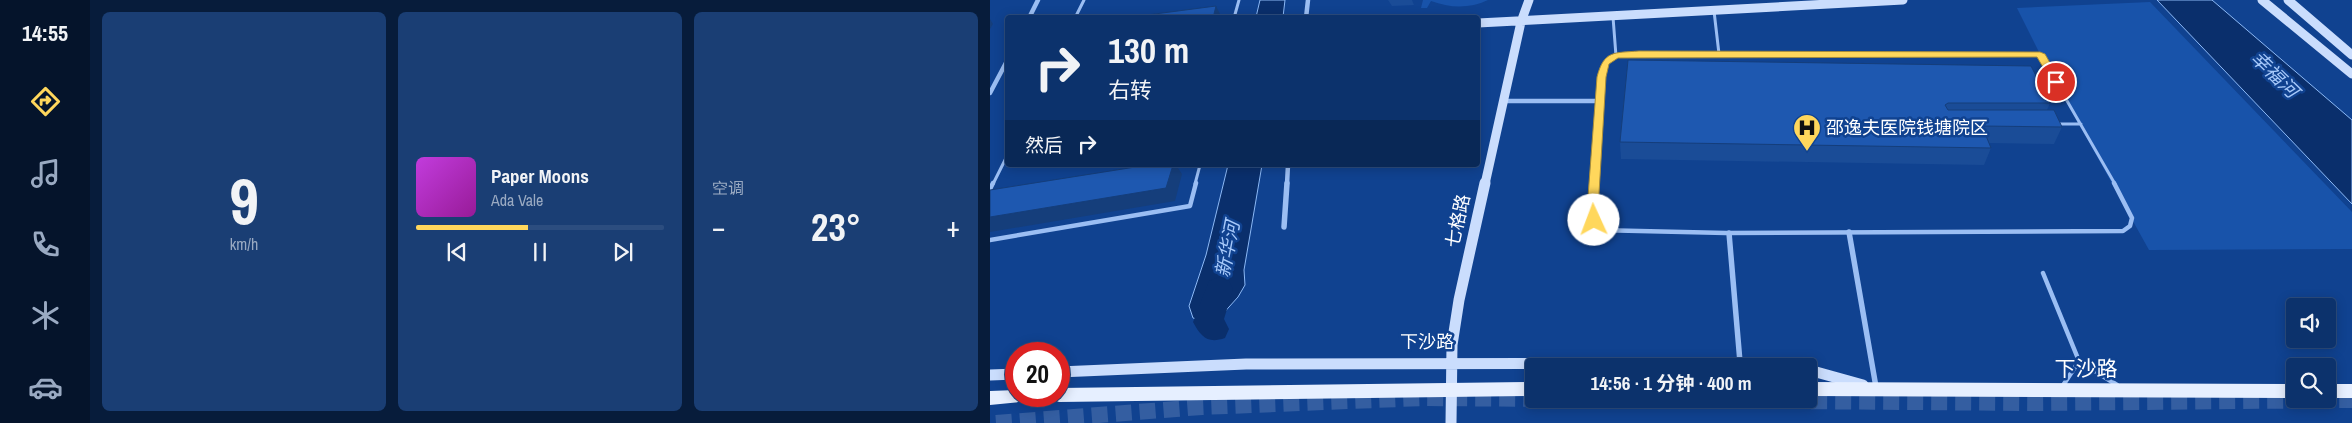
<!DOCTYPE html>
<html lang="zh">
<head>
<meta charset="utf-8">
<style>
  :root { --surface:#0c326c; --page:#1a3e74; --text:#f1f3f6; --muted:#9aaac2; --line:#2c4d7f; --accent:#ffd75c }
  body { margin:0; font-family:"Archivo Narrow","Noto Sans SC",sans-serif; background:var(--page); color:var(--text); height:100vh; display:flex; flex-direction:column; font-size:19px; white-space:nowrap }
  * { box-sizing:border-box; margin:0 }
  p { font-size:16px; color:var(--muted) }
  .icon { flex:none; width:28px; height:28px; fill:none; stroke:currentColor; stroke-width:2; stroke-linecap:round; stroke-linejoin:round }
  .map { position:relative; flex:1; overflow:hidden }
  .details { display:flex; flex-direction:column; gap:12px; padding:12px; background:#071c3b; width:900px }
  .details>* { flex:none }
  .banner { position:absolute; left:15px; top:15px; width:475px; height:152px; border-radius:5px; box-shadow:0 2px 12px #0003,0 0 0 1px var(--line); background:#0c326c; color:var(--text); overflow:hidden }
  .controls { position:absolute; left:1296px; top:298px; display:grid; gap:10px }
  .controls a { display:grid; place-items:center; width:50px; height:50px; border-radius:5px; background:var(--surface); box-shadow:0 2px 12px #0003,0 0 0 1px var(--line); font-size:25px }
  .speed { position:absolute; left:15px; top:342px; display:flex; gap:10px; font-size:25px; font-weight:700; text-align:center }
  .speed>* { display:grid; place-content:center; width:65px; height:65px; border-radius:50%; background:var(--surface); box-shadow:0 2px 12px #0003,0 0 0 1px var(--line); line-height:1 }
  .speed .limit { border:8px solid #d22; background:#fff; color:#111 }
  .pin { position:absolute; display:grid; place-items:center; width:42px; height:42px; color:#fff; margin:-21px; border:2px solid #fff; border-radius:50%; box-shadow:0 1px 5px #0007 }
  .me { position:absolute; width:55px; margin:-28px; rotate:358deg; stroke-linejoin:round; filter:drop-shadow(0 0 4px #0008) }
  .turn { display:flex; align-items:center; gap:18px; height:105px; padding:0 20px; font-size:22px }
  .turn .icon { width:65px; height:65px; stroke-width:2.5 }
  .turn b { display:block; font-size:35px; line-height:42px }
  .then { display:flex; align-items:center; height:48px; padding:0 20px; background:#0003; gap:10px; font-size:19px }
  .big { font-size:38px; font-weight:700; line-height:1.1 }
  .details .tile { flex:1; display:flex; flex-direction:column; justify-content:center; gap:8px; min-width:0; padding:0 18px; border-radius:8px; background:var(--page) }
  .details .dial { align-items:center; gap:0 }
  .dial b { font-size:65px; line-height:1 }
  .song { display:flex; align-items:center; gap:15px }
  .cover { width:60px; height:60px; border-radius:8px; background:linear-gradient(135deg,hsl(290 70% 55%),hsl(300 70% 35%)) }
  .played { height:5px; border-radius:2px; background:linear-gradient(90deg,var(--accent) 45%,var(--line) 45%) }
  .keys { display:flex; justify-content:space-around; direction:ltr }
  .heat { display:flex; justify-content:space-between; align-items:center; font-size:28px; direction:ltr }
  .details .tiles { flex:1; display:grid; gap:12px; grid-template-columns:repeat(3,1fr) }
  .trip { position:absolute; left:535px; top:358px; width:292px; height:50px; border-radius:5px; background:var(--surface); box-shadow:0 2px 12px #0003,0 0 0 1px var(--line); font-weight:700; line-height:50px; text-align:center }
  main { display:flex; flex:1; min-height:0 }
  .dock { display:flex; flex-direction:column; width:90px; justify-content:space-around; align-items:center; background:#05142b; color:var(--muted) }
  .dock .icon { width:35px; height:35px }
  .dock .selected { color:var(--accent) }
  .dock b { font-size:22px; color:var(--text) }
  .map>svg:first-child { display:block }
  .green { fill:#1853aa }
  .water { fill:#0a2f6c; stroke:#8cb9f6 }
  .lines { fill:none; stroke-linecap:round; stroke-linejoin:round }
  .river { fill:#0a2f6c; fill-rule:evenodd }
  .highway-tunnel { stroke:#345ea1; stroke-width:16; stroke-dasharray:16 8; stroke-linecap:butt }
  .lane-far1 { stroke:#9bbef3; stroke-width:3 }
  .lane { stroke:#9bbef3; stroke-width:4.5 }
  .street-far1 { stroke:#9bbef3; stroke-width:4.5 }
  .street { stroke:#9bbef3; stroke-width:5.5 }
  .secondary-far1 { stroke:#caddfd; stroke-width:9 }
  .secondary { stroke:#caddfd; stroke-width:11 }
  .primary { fill:#e6efff; fill-rule:evenodd }
  .wall { fill:#1a4c97 }
  .shaded-wall { fill:#153e7b }
  .building { fill:#1e58b0; stroke:#153e7b }
  .route { fill:#ffd75c; stroke:#a68c3c }
  .labels { text-anchor:middle; stroke-width:5; stroke-linejoin:round; paint-order:stroke }
  .poi-label { font-size:18px; fill:#fff; stroke:#104290; text-anchor:start }
  .street-label { font-size:18px; fill:#fff; stroke:#104290 }
  .water-label { font-size:19px; font-style:italic; fill:#a7c9fa; stroke:#104290 }
  .near-street-label { font-size:21px; fill:#fff; stroke:#104290 }
</style>
</head>
<body>
<main>
<nav class="dock">
<b>14:55</b>
<svg class="icon selected" aria-label="directions" viewBox="0 0 24 24"><path d="M12 3l9 9-9 9-9-9zM9 14v-3h6M13 9l2 2-2 2"/></svg>
<svg class="icon" aria-label="music" viewBox="0 0 24 24"><path d="M9 18V5l10-2v13"/><circle cx="6" cy="18" r="3"/><circle cx="16" cy="16" r="3"/></svg>
<svg class="icon" aria-label="phone" viewBox="0 0 24 24"><path d="M5 4h4l2 5-3 2q2 4 5 5l2-3 5 2v4C11 20 4 13 5 4z"/></svg>
<svg class="icon" aria-label="climate" viewBox="0 0 24 24"><path d="M12 3v18M4 7l16 10M4 17L20 7"/></svg>
<svg class="icon" aria-label="car" viewBox="0 0 24 24"><path d="M5 17H2v-5l4-1 3-4h7l3 4 3 1v5h-3M9 17h6M6 11h13"/><circle cx="7" cy="17" r="2"/><circle cx="17" cy="17" r="2"/></svg>
</nav>
<section class="details">
<div class="tiles">
<div class="tile dial"><b>9</b><p>km/h</p></div>
<div class="tile">
<div class="song"><i class="cover"></i><div><b>Paper Moons</b><p>Ada Vale</p></div></div>
<div class="played"></div>
<div class="keys"><svg class="icon" aria-label="previous" viewBox="0 0 24 24"><path d="M18 5L8 12l10 7zM5 5v14"/></svg><svg class="icon" aria-label="pause" viewBox="0 0 24 24"><path d="M8 5v14M16 5v14"/></svg><svg class="icon" aria-label="next" viewBox="0 0 24 24"><path d="M6 5l10 7-10 7zM19 5v14"/></svg></div>
</div>
<div class="tile"><p>空调</p>
<div class="heat"><a>−</a><b class="big">23°</b><a>+</a></div>
</div>
</div>
</section>
<div class="map">
<svg width="1362" height="423" viewBox="0 0 1362 423">
  <rect width="100%" height="100%" fill="#104290"/>
  <path class="green" d="M433,0H498C479,9 460,8 441,1L437,8H431Z
    M1160,2L1362,212V249L1159,250L1050,54L1027,8Z"/>
  <path class="water" d="M270,0H295L293,17H266Z
    M1167,0H1222L1362,120V204Z
    M238,165H272L254,270L255,285L248,297L230,317L218,322L203,318L199,306L216,255Z"/>
  <g class="lines">
    <path class="river" d="M229,277L239,281L243,289L234,319L239,329L235,338C218,344 211,337 203,322L219,281Z"/>
    <path class="highway-tunnel" d="M6,423L212,407L434,398L1041,403L1362,400"/>
    <path class="lane-far1" d="M724,11L729,54
      M623,17L626,56
      M85,18L94,0
      M244,18L249,0
      M1067,124H1091
      M3,184L18,154
      M205,184L210,165
      M604,184L611,77L615,63L626,56L649,54H1050L1125,184"/>
    <path class="lane" d="M604,183L602,210L606,230L736,233L1133,231L1140,226L1142,218L1124,183
      M0,189L3,183
      M0,240L200,206L206,183
      M1053,273L1089,361L1127,385
      M1072,387L1089,361"/>
    <path class="street-far1" d="M39,18L48,0
      M316,18L318,0
      M0,93L18,59
      M513,101H610
      M297,184L298,165"/>
    <path class="street" d="M294,227L297,183
      M859,232L886,387
      M739,233L750,362"/>
    <path class="secondary-far1" d="M1272,0L1362,74
      M1298,0L1362,55
      M488,23L913,0
      M495,184L531,22L539,0"/>
    <path class="secondary" d="M819,370L873,385
      M69,372L256,364L794,363L804,366
      M0,375L26,374
      M461,423L462,345L469,300L495,183"/>
    <path class="primary" d="M544,382V396L69,402L64,400L62,396H69V388Z
      M819,382L1305,384V398L819,396Z
      M1338,384H1362V398H1338Z
      M26,390V396H42L39,401L0,405V391Z"/>
  </g>
  <path class="wall" d="M398,0H422L424,5L402,6Z
    M638,60L1060,103L1057,110L1072,127L1064,144L999,143L1001,148L994,165L631,159L630,142Z"/>
  <path class="shaded-wall" d="M226,6L232,18H223Z
    M0,19L3,24L0,29Z
    M183,165H186L192,174L185,201L0,232V217Z"/>
  <path class="building" d="M226,6L223,18H134Z
    M638,60L1041,66L1060,103H958L955,105L958,110H1064L1072,127L992,126L1001,148L630,142Z
    M158,165H183L176,188L0,217V190Z"/>
  <path class="route" d="M649,51L1050,52L1055,54L1071,82L1066,85L1063,84L1047,57L628,58L619,64L616,77L608,210L610,220L604,224L599,220L597,210L607,77C614,50 624,53 649,51Z"/>
  <defs>
    <symbol id="hospital-pin" viewBox="-11 -11 22 30"><path d="M0 17L-7.5 6A9.5 9.5 0 1 1 7.5 6Z" fill="#ffd75c" stroke="#104290"/><path d="M-5-5h3v3.5h4V-5h3V5h-3V1.5h-4V5h-3Z" fill="#111"/></symbol>
  </defs>
  <g fill-rule="evenodd">
    <use href="#hospital-pin" x="801" y="112" width="32" height="43"/>
  </g>
  <g class="labels">
    <g class="poi-label">
      <text x="836" y="134">邵逸夫医院钱塘院区</text>
    </g>
    <g class="street-label">
      <text transform="translate(468 221) rotate(-77)" y="6">七格路</text>
      <text x="437" y="348">下沙路</text>
    </g>
    <g class="water-label">
      <text transform="translate(1285 74) rotate(44)" y="7">幸福河</text>
      <text transform="translate(237 249) rotate(-79)" y="7">新华河</text>
    </g>
    <g class="near-street-label">
      <text x="1096" y="376">下沙路</text>
    </g>
  </g>
</svg>
<div class="controls">
<a><svg class="icon" aria-label="sound" viewBox="0 0 24 24"><path d="M4 9h4l5-4v14l-5-4H4zM17 9q2 3 0 6"/></svg></a>
<a><svg class="icon" aria-label="search" viewBox="0 0 24 24"><circle cx="10" cy="10" r="6"/><path d="M15 15l6 6"/></svg></a>
</div>
<div class="speed"><div class="limit">20</div></div>
<div class="pin" style="left:1066px;top:82px;background:#d93025"><svg class="icon" aria-label="arrive" viewBox="0 0 24 24"><path d="M6 21V4h12l-3 4 3 4H6"/></svg></div>
<svg class="me" style="left:604px;top:220px" viewBox="-20 -20 40 40"><circle r="19" fill="#fff"/><path d="M0-13L10 11 0 6-10 11z" fill="#ffd75c"/></svg>
<div class="trip">14:56 · 1 分钟 · 400 m</div>
<div class="banner">
<div class="turn"><svg class="icon" aria-label="right" viewBox="0 0 24 24"><path d="M7 20v-9h11M14 6l5 5-5 5"/></svg><div><b>130 m</b>右转</div></div>
<div class="then">然后<svg class="icon" aria-label="right" viewBox="0 0 24 24"><path d="M7 20v-9h11M14 6l5 5-5 5"/></svg></div>
</div>
</div>
</main>
</body>
</html>
